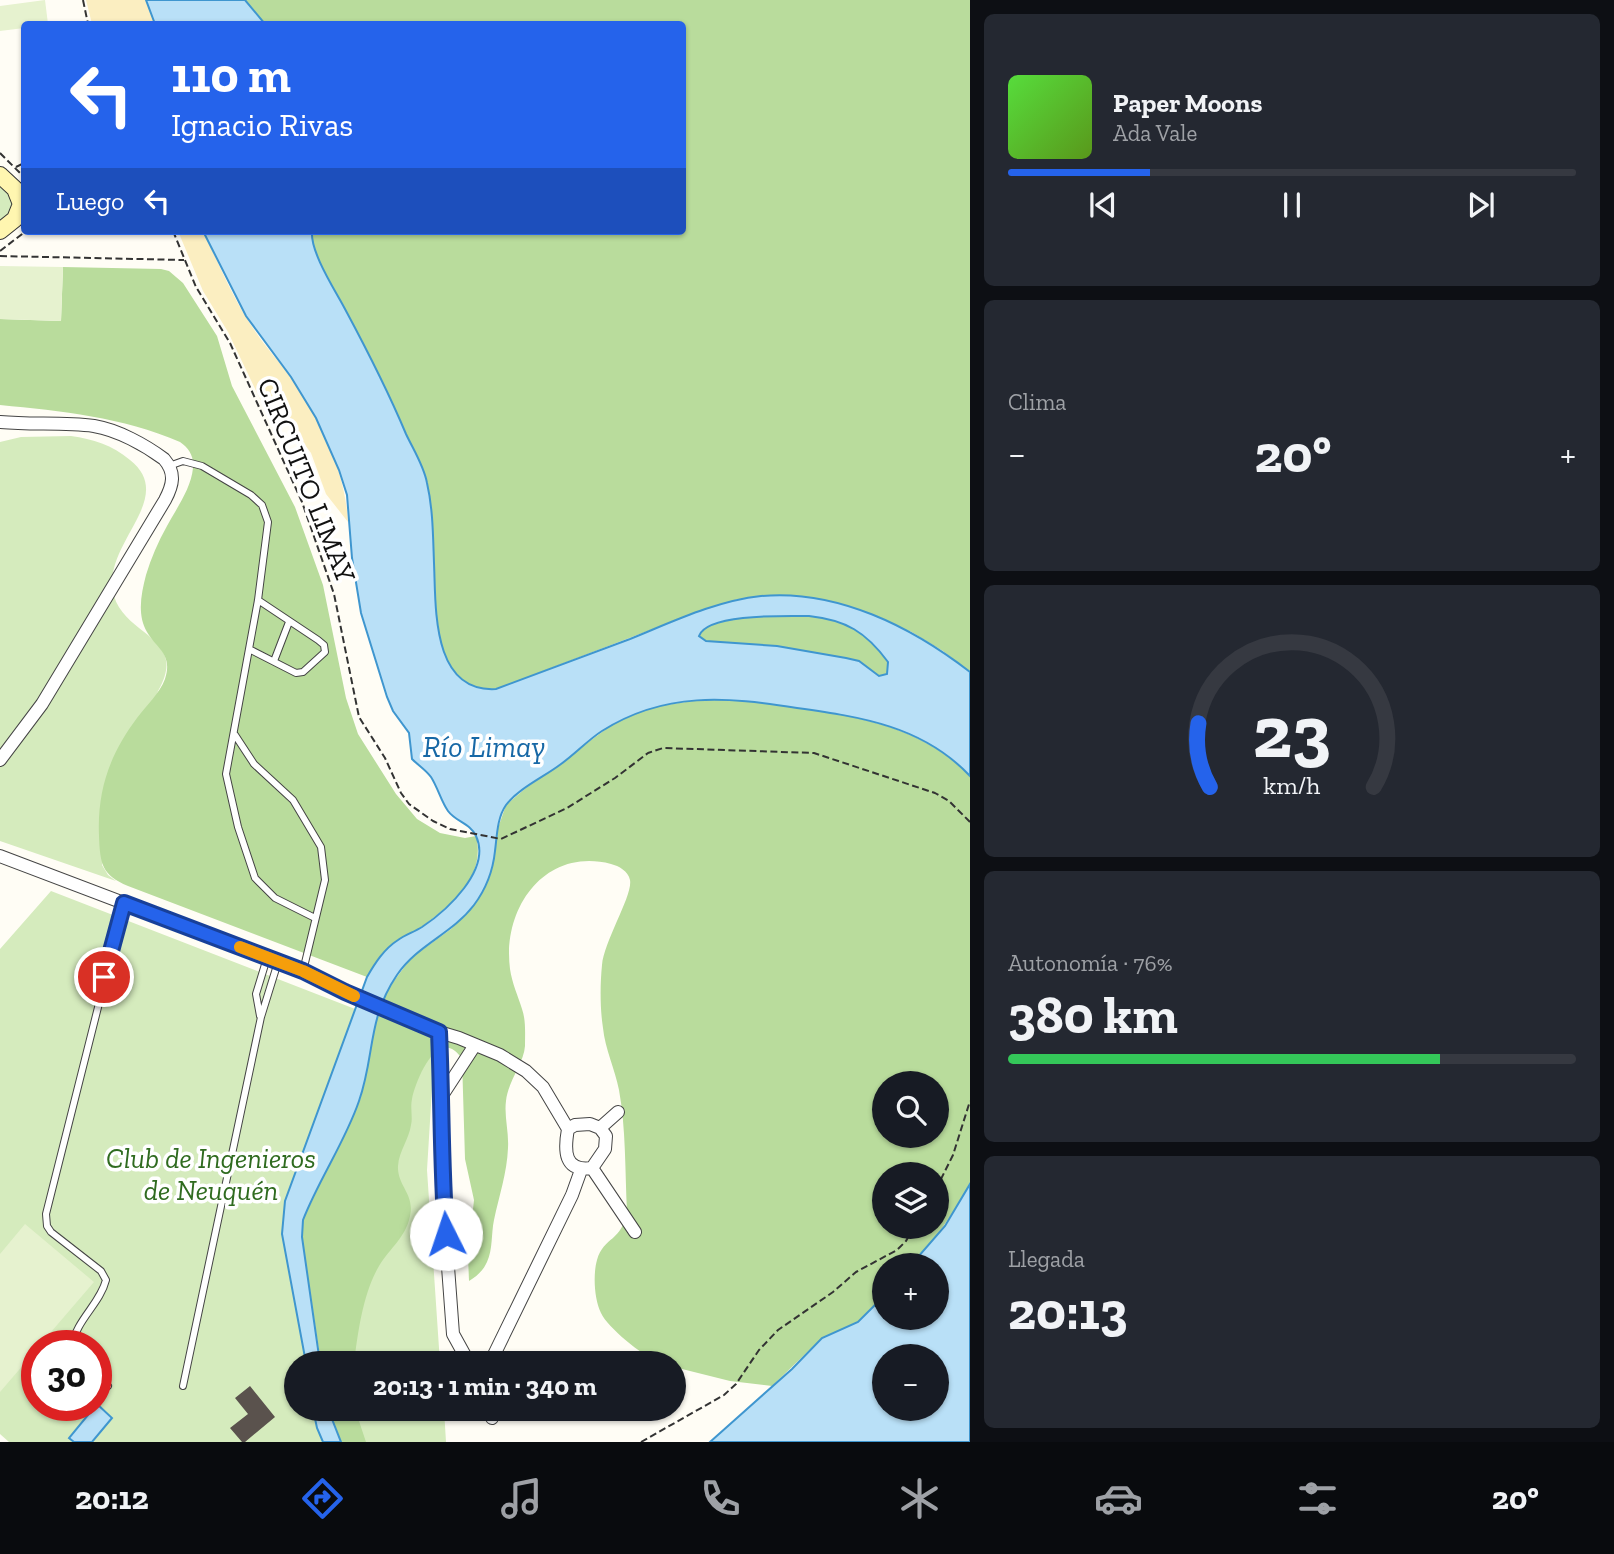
<!DOCTYPE html>
<html lang="es">
<head>
<meta charset="utf-8">
<style>
  :root { --surface:#171b24; --page:#242831; --text:#f1f3f6; --muted:#9ea1a6; --line:#363941; --accent:#2563eb }
  body { margin:0; font-family:"Zilla Slab",serif; background:var(--page); color:var(--text); height:100vh; display:flex; flex-direction:column; font-size:26px; white-space:nowrap }
  * { box-sizing:border-box; margin:0 }
  p { font-size:23px; color:var(--muted) }
  .icon { flex:none; width:38px; height:38px; fill:none; stroke:currentColor; stroke-width:2; stroke-linecap:round; stroke-linejoin:round }
  .map { position:relative; flex:1; overflow:hidden }
  .side { display:flex; flex-direction:column; gap:14px; padding:14px; background:#0d0f14; width:644px }
  .side>* { flex:none }
  .top-card { position:absolute; left:21px; top:21px; width:665px; height:214px; border-radius:7px; box-shadow:0 2px 5px #0004; background:#2563eb; color:#fff; overflow:hidden }
  .tools { position:absolute; left:872px; top:1071px; display:grid; gap:14px }
  .tools a { display:grid; place-items:center; width:77px; height:77px; border-radius:50%; background:var(--surface); box-shadow:0 2px 5px #0004; font-size:35px }
  .speed { position:absolute; left:21px; top:1330px; display:flex; gap:14px; font-size:35px; font-weight:700; text-align:center }
  .speed>* { display:grid; place-content:center; width:91px; height:91px; border-radius:50%; background:var(--surface); box-shadow:0 2px 5px #0004; line-height:1 }
  .speed .limit { border:10px solid #d22; background:#fff; color:#111 }
  .pin { position:absolute; display:grid; place-items:center; width:60px; height:60px; color:#fff; margin:-30px; border:4px solid #fff; border-radius:50%; box-shadow:0 2px 7px #0007 }
  .me { position:absolute; width:77px; margin:-38px; rotate:356deg; stroke-linejoin:round; filter:drop-shadow(0 0 5px #0008) }
  .turn { display:flex; align-items:center; gap:24px; height:147px; padding:0 35px; font-size:32px }
  .turn .icon { width:91px; height:91px; stroke-width:2.5 }
  .turn b { display:block; font-size:49px; line-height:60px }
  .then { display:flex; align-items:center; height:66px; padding:0 35px; background:#0003; gap:14px; font-size:26px }
  .big { font-size:52px; font-weight:800; line-height:1.1 }
  .side .widget { flex:1; display:flex; flex-direction:column; justify-content:center; gap:10px; min-width:0; padding:0 24px; border-radius:10px; background:var(--page) }
  .side .dial { align-items:center; gap:0 }
  .dial svg { height:182px; overflow:visible; fill:none; stroke:var(--line); stroke-width:7; stroke-linecap:round; text-anchor:middle }
  .dial text { fill:var(--text); stroke:none }
  .song { display:flex; align-items:center; gap:21px }
  .cover { width:84px; height:84px; border-radius:10px; background:linear-gradient(135deg,hsl(110 70% 55%),hsl(90 70% 35%)) }
  .played { height:7px; border-radius:4px; background:linear-gradient(90deg,var(--accent) 25%,var(--line) 25%) }
  .keys { display:flex; justify-content:space-around; direction:ltr }
  .heat { display:flex; justify-content:space-between; align-items:center; font-size:38px; direction:ltr }
  .charge { height:10px; border-radius:5px; background:linear-gradient(90deg,#34c759 76%,var(--line) 0) }
  .trip { position:absolute; left:284px; top:1351px; width:402px; height:70px; border-radius:35px; background:var(--surface); box-shadow:0 2px 5px #0004; font-weight:800; line-height:70px; text-align:center }
  .menu { display:flex; height:112px; justify-content:space-around; align-items:center; background:#090b0e; color:var(--muted) }
  .menu .icon { width:49px; height:49px }
  .menu .selected { color:var(--accent) }
  .menu b { font-size:32px; color:var(--text) }
  main { display:flex; flex:1; min-height:0 }
  .map>svg:first-child { display:block }
  .green { fill:#d5ebbd; fill-rule:evenodd }
  .forest { fill:#b9dc9c; fill-rule:evenodd }
  .sand { fill:#fbeec1 }
  .pitch { fill:#e6f2cf }
  .water { fill:#b9e0f7; stroke:#3f96cf; stroke-width:2; fill-rule:evenodd }
  .building { fill:#5a524d }
  .lines { fill:none; stroke-linecap:round; stroke-linejoin:round }
  .lane-casing { stroke:#444; stroke-width:8 }
  .street-casing { stroke:#444; stroke-width:14 }
  .secondary-casing { stroke:#333; stroke-width:18 }
  .path { stroke:#333; stroke-width:2; stroke-dasharray:7 3.5; stroke-linecap:butt }
  .lane { stroke:#fff; stroke-width:6 }
  .street { stroke:#fff; stroke-width:12 }
  .secondary { stroke:#fff6b0; stroke-width:16 }
  .route-casing { stroke:#184099; stroke-width:18 }
  .route { stroke:#2563eb; stroke-width:12 }
  .slow { stroke:#f59e0b; stroke-width:12 }
  .labels { text-anchor:middle; stroke-width:7; stroke-linejoin:round; paint-order:stroke }
  .street-label { font-size:28px; fill:#111; stroke:#fff }
  .park-label { font-size:28px; font-style:italic; fill:#2f6b1f; stroke:#fff }
  .water-label { font-size:30px; font-style:italic; fill:#1768a6; stroke:#fff }
</style>
</head>
<body>
<main>
<div class="map">
<svg width="970" height="1442" viewBox="0 0 970 1442">
  <rect width="100%" height="100%" fill="#fffdf5"/>
  <path class="green" d="M0,185C16,200 17,208 0,222Z
    M71,436C93,439 112,445 130,460C179,499 99,545 114,596C126,637 189,637 158,691L102,865L108,875L116,881L0,841V442L21,437Z
    M51,891L435,1040L427,1170L440,1363H296V1409H444L446,1442H9L0,1434V949ZM37,1346H96V1405H37Z"/>
  <path class="forest" d="M245,0H970V672L943,651L910,631L738,599L684,617L496,689C431,693 436,606 434,563C433,536 433,509 427,483C424,466 413,449 406,434C388,391 367,350 345,309C335,290 310,252 312,231H682V24H265Z
    M63,267L161,269L169,271L183,283L217,336L232,386L295,507L323,585L346,698L358,734L396,794L417,819L440,833L465,838L476,836C487,879 447,908 417,930C402,941 388,954 374,965L367,977L128,886C102,875 100,864 99,836C97,790 110,754 137,718C146,706 160,693 165,679C173,654 157,649 147,632C137,615 141,594 146,575C151,558 158,542 167,526C176,509 191,489 193,468C194,456 189,448 180,442C122,417 62,411 0,405V319L61,321Z
    M809,616C846,620 866,632 888,662L887,674L879,676L859,661L846,658L777,646L706,641L699,636C707,613 788,616 809,616Z
    M706,699C737,698 767,703 798,708C861,717 924,728 970,776V1184C953,1214 935,1240 911,1265H884V1296L858,1322L822,1338L772,1386L730,1381L674,1367V1363C668,1363 663,1364 658,1362C642,1355 608,1328 601,1313C594,1299 593,1274 597,1260C604,1236 622,1242 627,1211C625,1172 626,1128 619,1090C615,1069 605,1049 603,1028C600,1009 600,985 602,965C604,941 633,895 630,880C628,871 619,866 611,864C545,847 502,908 510,969C512,983 518,996 522,1009C526,1020 525,1034 525,1046C524,1063 508,1081 506,1101C504,1116 509,1132 508,1148C507,1173 499,1196 494,1220C491,1234 493,1249 487,1262C483,1271 477,1276 469,1281L468,1256L474,1200L465,1159L462,1059C439,1024 416,1079 412,1099C410,1108 413,1117 411,1125C409,1139 399,1151 398,1166C397,1186 415,1194 410,1216C406,1237 390,1248 379,1266C363,1293 358,1332 354,1363H321L302,1237L303,1220L361,1098L373,1027L388,989L411,958L451,929L474,905L493,864L498,828L506,805L526,788L613,724L652,707ZM884,1083H936V1136H884ZM884,1174H936V1227H884Z
    M328,1409H355L366,1442H341Z"/>
  <path class="sand" d="M86,0H146L155,24H92Z
    M178,231H203C219,264 234,301 255,331C266,348 280,362 291,378C321,422 345,469 348,522L326,494L311,453L296,433L266,408L260,399L228,332L203,291Z"/>
  <path class="pitch" d="M45,0L48,24H24V28L0,31V6Z
    M0,266L63,267L61,321L0,319Z
    M25,1224L94,1282L39,1346H37V1349L0,1392V1254Z"/>
  <path class="water" d="M146,0H245L265,24H155Z
    M203,231H312C310,252 335,290 345,309C367,350 388,391 406,434C413,449 424,466 427,483C433,509 433,536 434,563C436,606 431,693 496,689C540,673 585,656 630,639C672,622 715,601 761,596C837,589 912,627 970,672V776C923,726 861,717 797,708C727,697 665,691 602,731C588,740 575,754 561,764C544,777 519,788 506,805C497,818 497,836 495,851C493,870 486,889 474,905C452,934 417,945 397,975C367,1019 375,1056 359,1101C345,1142 319,1179 303,1220L302,1237L320,1363H306L282,1234L285,1201L367,977C375,963 384,949 398,940C405,935 414,932 422,927C446,911 492,870 476,836C470,823 456,822 448,811C441,801 438,788 431,777C426,770 418,765 412,759L409,733L393,711L387,697L361,613L352,558L347,495L339,470L316,418L291,377L246,316ZM809,616C846,620 866,632 888,662L887,674L879,676L859,661L846,658L777,646L706,641L699,636C707,613 788,616 809,616Z
    M970,1184V1442H710L792,1369L822,1338L858,1322L884,1296V1318H936V1265H911L945,1226ZM884,1356H936V1409H884Z
    M97,1404L112,1418L92,1442H74L69,1438Z
    M313,1409H328L341,1442H323L317,1428Z"/>
  <path class="building" d="M250,1386L275,1417L245,1442H242L230,1428L248,1414L235,1398Z"/>
  <g class="lines">
    <defs>
      <path id="lane" d="M169,466L183,461L202,466L251,495L262,505L268,522L258,600L226,774L238,827L255,878L275,898L315,918
        M249,649L296,673L303,672L325,652L324,645L318,640L258,600
        M274,661L289,622
        M235,735L254,764L293,800L321,847L325,880L303,971
        M260,1016L256,994L267,958
        M72,1346C76,1320 100,1304 106,1280L101,1271L51,1232L47,1226L46,1214L124,904
        M96,1377L108,1386
        M183,1386L261,1017L278,962"/>
      <path id="street" d="M0,422C31,425 63,422 94,426C118,430 145,445 164,459C176,473 173,485 165,500L42,704L0,760
        M0,856L303,971L345,992L439,1032L459,1038L500,1055L526,1071L543,1087L568,1129
        M439,1032L444,1213L453,1334L469,1363
        M443,1094L475,1045
        M590,1124L600,1128L606,1136L605,1149L592,1168C564,1172 564,1151 568,1129L575,1125Z
        M600,1128L618,1112
        M592,1168L635,1232
        M490,1363L572,1195L581,1170
        M488,1409L492,1418"/>
      <path id="secondary" d="M0,175L15,189L21,204L15,219L0,231"/>
    </defs>
    <use href="#lane" class="lane-casing"/>
    <use href="#street" class="street-casing"/>
    <use href="#secondary" class="secondary-casing"/>
    <path class="path" d="M83,0L88,24
      M0,153L24,177
      M16,167L24,163
      M173,231L196,287L230,343L302,502L334,594L359,717L385,758L401,793L409,804L433,821L450,829L501,839L567,808L615,778L648,753L663,748L814,753L935,793L949,801L970,822
      M0,251L26,231
      M0,256L184,260
      M936,1189L953,1155L970,1101
      M641,1442L724,1395L736,1384L759,1350L778,1330L833,1292L856,1272L897,1250L906,1241L914,1227"/>
    <use href="#lane" class="lane"/>
    <use href="#street" class="street"/>
    <use href="#secondary" class="secondary"/>
  </g>
  <g class="lines">
    <defs>
      <path id="route" d="M104,977L124,903L303,971L345,992L439,1032C442,1100 441,1167 446,1234"/>
    </defs>
    <use href="#route" class="route-casing"/>
    <use href="#route" class="route"/>
    <path class="slow" d="M240,947L303,971L354,996"/>
  </g>
  <g class="labels">
    <g class="street-label">
      <text transform="translate(307 480) rotate(68)" y="10">CIRCUITO LIMAY</text>
    </g>
    <g class="park-label">
      <text x="211" y="1168">Club de Ingenieros<tspan x="211" dy="32">de Neuquén</tspan></text>
    </g>
    <g class="water-label">
      <text x="484" y="757">Río Limay</text>
    </g>
  </g>
</svg>
<div class="tools">
<a><svg class="icon" aria-label="search" viewBox="0 0 24 24"><circle cx="10" cy="10" r="6"/><path d="M15 15l6 6"/></svg></a>
<a><svg class="icon" aria-label="layers" viewBox="0 0 24 24"><path d="M12 4l9 5-9 5-9-5zM3 14l9 5 9-5"/></svg></a>
<a>+</a>
<a>−</a>
</div>
<div class="speed"><div class="limit">30</div></div>
<div class="pin" style="left:104px;top:977px;background:#d93025"><svg class="icon" aria-label="arrive" viewBox="0 0 24 24"><path d="M6 21V4h12l-3 4 3 4H6"/></svg></div>
<svg class="me" style="left:446px;top:1234px" viewBox="-20 -20 40 40"><circle r="19" fill="#fff"/><path d="M0-13L10 11 0 6-10 11z" fill="#2563eb"/></svg>
<div class="trip">20:13 · 1 min · 340 m</div>
<div class="top-card">
<div class="turn"><svg class="icon" aria-label="left" viewBox="0 0 24 24"><path d="M17 20v-9H6M10 6l-5 5 5 5"/></svg><div><b>110 m</b>Ignacio Rivas</div></div>
<div class="then">Luego<svg class="icon" aria-label="left" viewBox="0 0 24 24"><path d="M17 20v-9H6M10 6l-5 5 5 5"/></svg></div>
</div>
</div>
<section class="side">
<div class="widget">
<div class="song"><i class="cover"></i><div><b>Paper Moons</b><p>Ada Vale</p></div></div>
<div class="played"></div>
<div class="keys"><svg class="icon" aria-label="previous" viewBox="0 0 24 24"><path d="M18 5L8 12l10 7zM5 5v14"/></svg><svg class="icon" aria-label="pause" viewBox="0 0 24 24"><path d="M8 5v14M16 5v14"/></svg><svg class="icon" aria-label="next" viewBox="0 0 24 24"><path d="M6 5l10 7-10 7zM19 5v14"/></svg></div>
</div>
<div class="widget"><p>Clima</p>
<div class="heat"><a>−</a><b class="big">20°</b><a>+</a></div>
</div>
<div class="widget dial"><svg viewBox="0 0 100 80">
<path d="M14 69A42 42 0 1 1 86 69"/>
<path d="M14 69A42 42 0 0 1 9 41" stroke="#2563eb"/>
<text x="50" y="56" font-size="32" font-weight="700">23</text>
<text x="50" y="72" font-size="11">km/h</text>
</svg></div>
<div class="widget"><p>Autonomía · 76%</p><b class="big">380 km</b><div class="charge"></div></div>
<div class="widget"><p>Llegada</p><b class="big">20:13</b></div>
</section>
</main>
<nav class="menu">
<b>20:12</b>
<svg class="icon selected" aria-label="directions" viewBox="0 0 24 24"><path d="M12 3l9 9-9 9-9-9zM9 14v-3h6M13 9l2 2-2 2"/></svg>
<svg class="icon" aria-label="music" viewBox="0 0 24 24"><path d="M9 18V5l10-2v13"/><circle cx="6" cy="18" r="3"/><circle cx="16" cy="16" r="3"/></svg>
<svg class="icon" aria-label="phone" viewBox="0 0 24 24"><path d="M5 4h4l2 5-3 2q2 4 5 5l2-3 5 2v4C11 20 4 13 5 4z"/></svg>
<svg class="icon" aria-label="climate" viewBox="0 0 24 24"><path d="M12 3v18M4 7l16 10M4 17L20 7"/></svg>
<svg class="icon" aria-label="car" viewBox="0 0 24 24"><path d="M5 17H2v-5l4-1 3-4h7l3 4 3 1v5h-3M9 17h6M6 11h13"/><circle cx="7" cy="17" r="2"/><circle cx="17" cy="17" r="2"/></svg>
<svg class="icon" aria-label="filters" viewBox="0 0 24 24"><path d="M4 7h16M4 17h16"/><circle cx="9" cy="7" r="2"/><circle cx="15" cy="17" r="2"/></svg>
<b>20°</b>
</nav>
</body>
</html>
